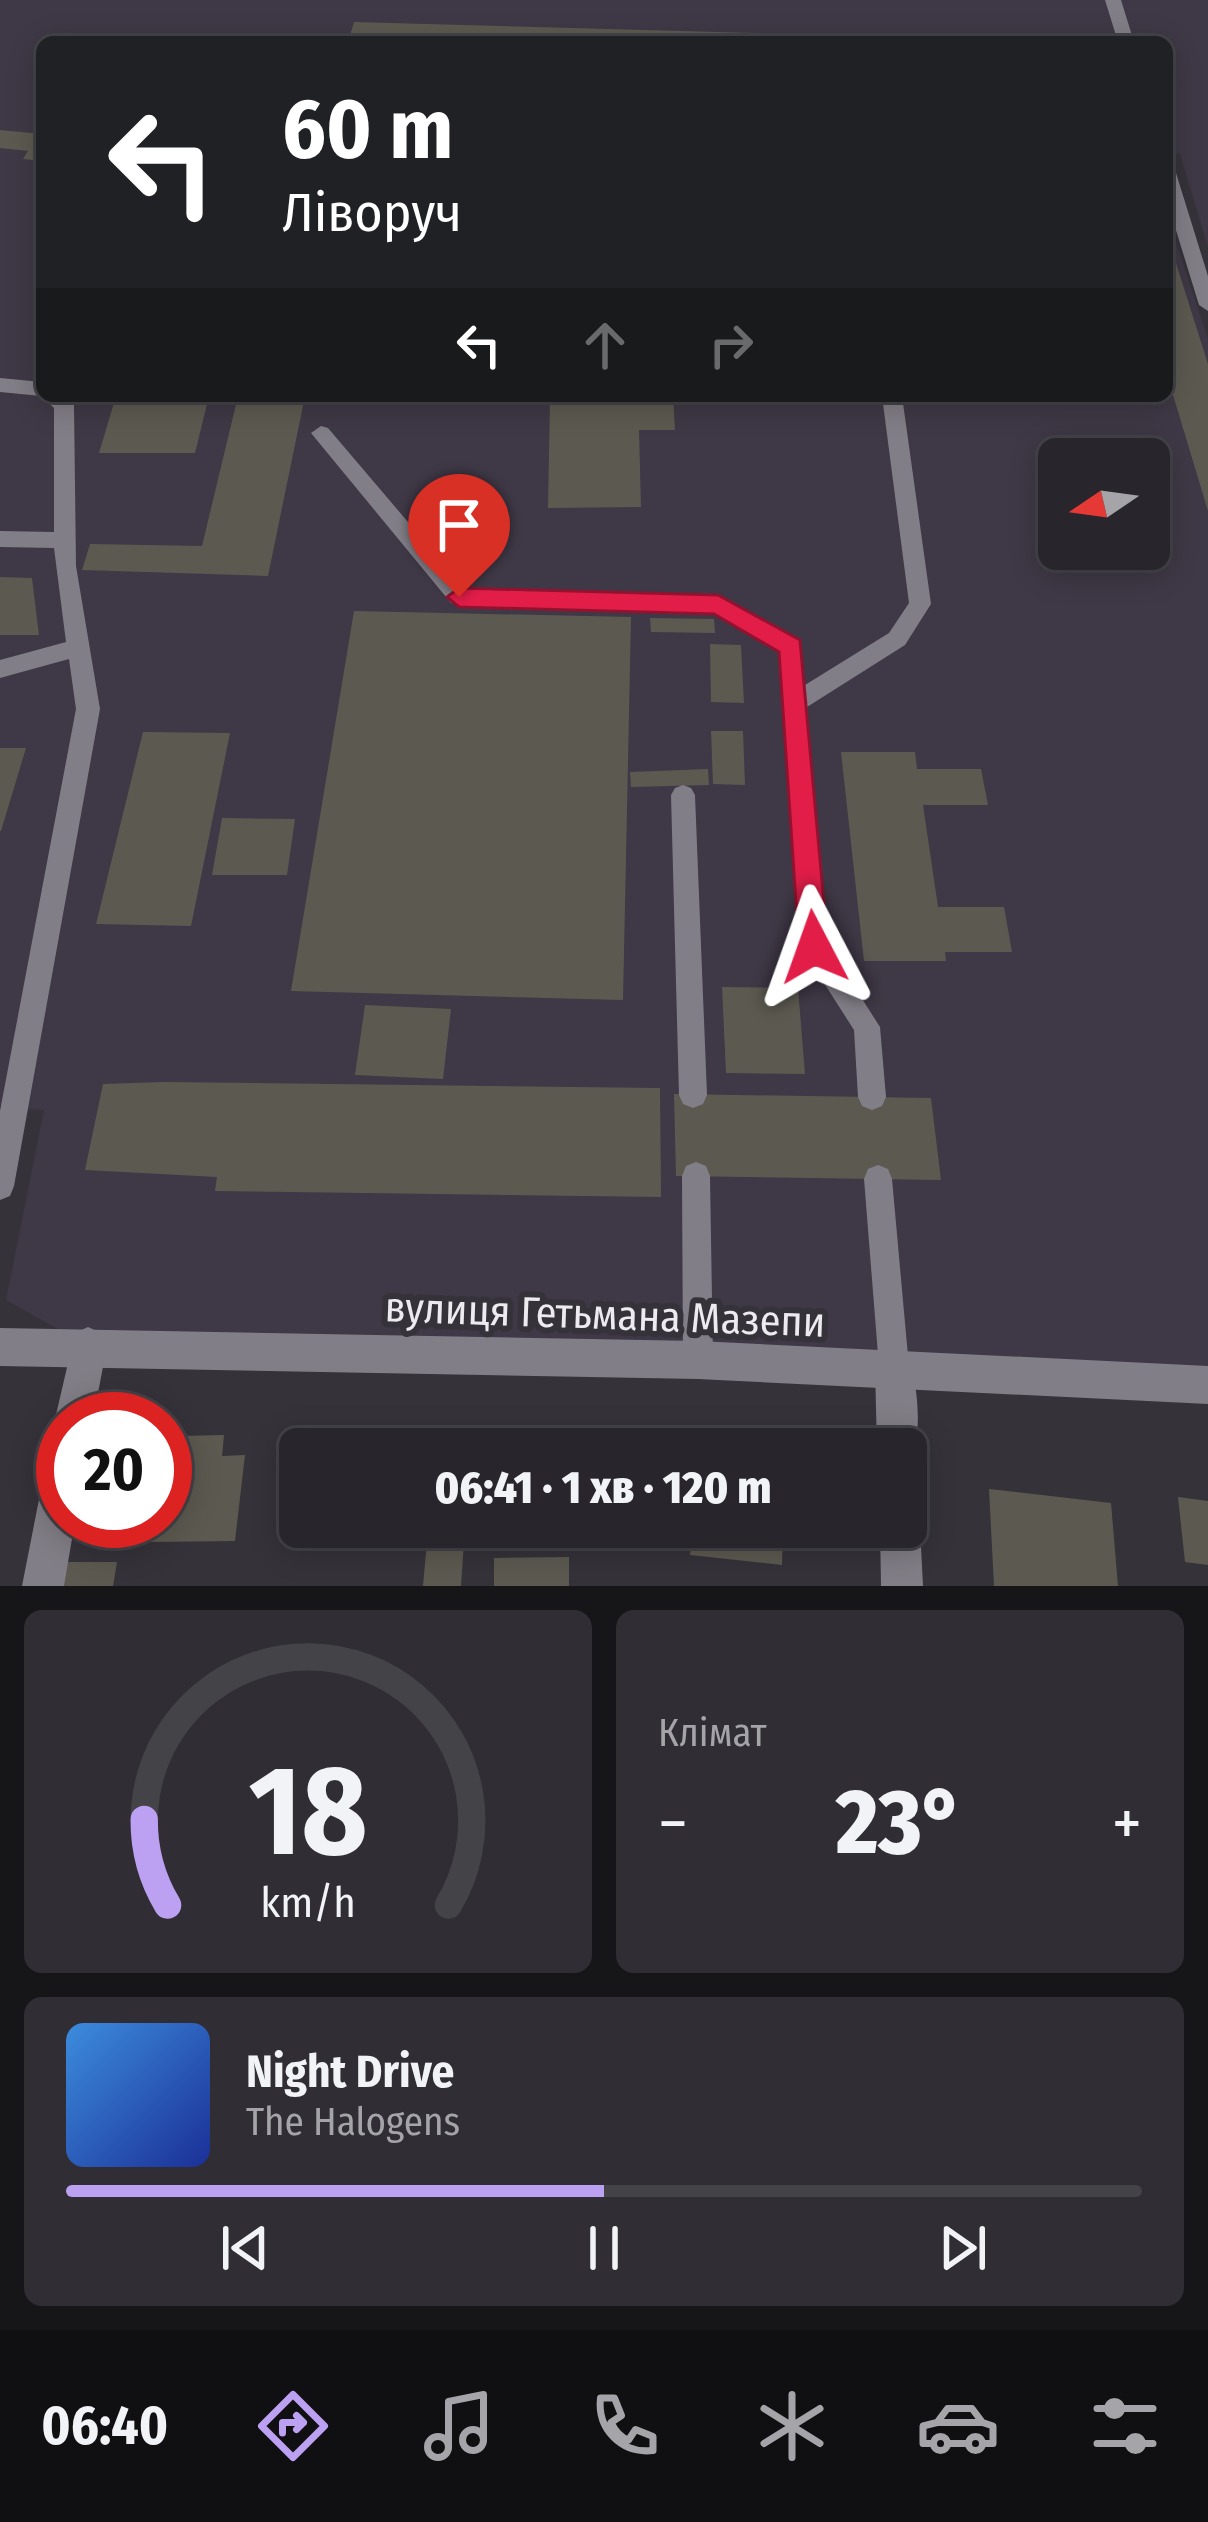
<!DOCTYPE html>
<html lang="uk">
<head>
<meta charset="utf-8">
<style>
  :root { --surface:#28262c; --page:#302e34; --text:#f1f3f6; --muted:#a5a5a9; --line:#444348; --accent:#bca0f2 }
  body { margin:0; font-family:"Fira Sans Condensed",sans-serif; background:var(--page); color:var(--text); height:100vh; display:flex; flex-direction:column; font-size:45px; white-space:nowrap }
  * { box-sizing:border-box; margin:0 }
  p { font-size:39px; color:var(--muted) }
  .icon { flex:none; width:66px; height:66px; fill:none; stroke:currentColor; stroke-width:2; stroke-linecap:round; stroke-linejoin:round }
  .map { position:relative; height:1586px; overflow:hidden }
  .panel { display:flex; flex-direction:column; gap:24px; padding:24px; background:#161518; flex:1 }
  .panel>* { flex:none }
  .banner { position:absolute; left:36px; top:36px; width:1137px; height:366px; border-radius:18px; box-shadow:0 6px 30px #0003,0 0 0 3px var(--line); background:#202124; color:#fff; overflow:hidden }
  .needle { width:78px; rotate:257deg }
  .controls { position:absolute; left:1038px; top:438px; display:grid; gap:24px }
  .controls a { display:grid; place-items:center; width:132px; height:132px; border-radius:18px; background:var(--surface); box-shadow:0 6px 30px #0003,0 0 0 3px var(--line); font-size:60px }
  .speed { position:absolute; left:36px; top:1392px; display:flex; gap:24px; font-size:60px; font-weight:700; text-align:center }
  .speed>* { display:grid; place-content:center; width:156px; height:156px; border-radius:50%; background:var(--surface); box-shadow:0 6px 30px #0003,0 0 0 3px var(--line); line-height:1 }
  .speed .limit { border:18px solid #d22; background:#fff; color:#111 }
  .pin { position:absolute; display:grid; place-items:center; width:102px; height:102px; color:#fff; margin:-123px -51px; border-radius:50% 50% 50% 0; rotate:-45deg; box-shadow:0 0 12px #0007 }
  .pin .icon { rotate:45deg }
  .me { position:absolute; width:132px; margin:-66px; rotate:356deg; stroke-linejoin:round; filter:drop-shadow(0 0 9px #0008) }
  .turn { display:flex; align-items:center; gap:42px; height:252px; padding:0 48px; font-size:54px }
  .turn .icon { width:156px; height:156px; stroke-width:2.5 }
  .turn b { display:block; font-size:84px; line-height:102px }
  .lanes { display:flex; align-items:center; height:114px; padding:0 48px; background:#0003; justify-content:center; gap:60px; direction:ltr }
  .lanes .off { opacity:.35 }
  .big { font-size:90px; font-weight:800; line-height:1.1 }
  .panel .widget { flex:1; display:flex; flex-direction:column; justify-content:center; gap:18px; min-width:0; padding:0 42px; border-radius:18px; background:var(--page) }
  .panel .dial { align-items:center; gap:0 }
  .dial svg { height:312px; overflow:visible; fill:none; stroke:var(--line); stroke-width:7; stroke-linecap:round; text-anchor:middle }
  .dial text { fill:var(--text); stroke:none }
  .song { display:flex; align-items:center; gap:36px }
  .cover { width:144px; height:144px; border-radius:18px; background:linear-gradient(135deg,hsl(210 70% 55%),hsl(230 70% 35%)) }
  .played { height:12px; border-radius:6px; background:linear-gradient(90deg,var(--accent) 50%,var(--line) 50%) }
  .keys { display:flex; justify-content:space-around; direction:ltr }
  .heat { display:flex; justify-content:space-between; align-items:center; font-size:66px; direction:ltr }
  .panel .tiles { flex:1; display:grid; gap:24px; grid-template-columns:1fr 1fr }
  .widget:last-child { grid-column:span 2 }
  .trip { position:absolute; left:279px; top:1428px; width:648px; height:120px; border-radius:18px; background:var(--surface); box-shadow:0 6px 30px #0003,0 0 0 3px var(--line); font-weight:800; line-height:120px; text-align:center }
  .menu { display:flex; height:192px; justify-content:space-around; align-items:center; background:#100f12; color:var(--muted) }
  .menu .icon { width:84px; height:84px }
  .menu .selected { color:var(--accent) }
  .menu b { font-size:54px; color:var(--text) }
  .map>svg:first-child { display:block }
  .built { fill:#3f3846; fill-rule:evenodd }
  .building { fill:#5c5a50 }
  .lines { fill:none; stroke-linecap:round; stroke-linejoin:round }
  .lane { fill:#827e87; fill-rule:evenodd }
  .street { fill:#827e87; fill-rule:evenodd }
  .secondary { fill:#827e87; fill-rule:evenodd }
  .route { fill:#e11d48; stroke:#92132f; stroke-width:3 }
  .labels { text-anchor:middle; stroke-width:12; stroke-linejoin:round; paint-order:stroke }
  .near-street-label { font-size:42px; fill:#edeaf0; stroke:#36323a }
</style>
</head>
<body>
<div class="map">
<svg width="1208" height="1586" viewBox="0 0 1208 1586">
  <rect width="100%" height="100%" fill="#36323a"/>
  <path class="built" d="M0,0H1208V247L1180,154L1167,153V42H42V396H1167V215L1208,339V1385L88,1346L6,1300L44,1110L0,1108ZM1059,459H1149V549H1059Z"/>
  <path class="building" d="M354,22L824,35L825,42H348Z
    M0,130L42,134V161L23,159L28,151L0,148Z
    M1168,238L1208,364V511L1167,375Z
    M116,396H209L195,453H99Z
    M238,396H305L268,576L82,570L90,544L202,546Z
    M578,396H673L675,430H639L641,507L548,508L550,400H578Z
    M0,577L32,578L39,635H0Z
    M354,611L631,617L623,1000L291,991Z
    M650,618L714,619L715,633L651,632Z
    M710,644L741,645L744,703L711,702Z
    M711,731H743L745,785L713,784Z
    M143,732L230,733L191,926L96,924Z
    M0,748H26L1,831H0Z
    M841,752H915L917,769H981L988,805H923L938,907H1004L1012,952H945L946,961H864Z
    M708,769L709,785L631,787L630,772Z
    M222,818L295,819L287,875H212Z
    M722,987L798,988L805,1074L726,1073Z
    M365,1005L451,1009L443,1079L355,1075Z
    M163,1082L660,1088L661,1197L215,1191L217,1177L85,1170L103,1084Z
    M674,1094L931,1098L941,1180L676,1176Z
    M349,1426L348,1449H312L313,1428Z
    M370,1434L423,1436L422,1449H368Z
    M224,1435L222,1456L245,1455L235,1541L150,1542L153,1521H165V1454H178L180,1436Z
    M989,1489L1111,1503L1118,1586H994Z
    M1178,1497L1208,1501V1565L1185,1562Z
    M359,1527H465L461,1586H423L427,1541L357,1538Z
    M692,1527H783L782,1565L690,1555Z
    M569,1557V1586H494V1558Z
    M63,1562H117L113,1586H59Z"/>
  <g class="lines">
    <path class="lane" d="M1105,0H1121L1134,42H1118Z
      M1167,168L1176,173L1208,276V311L1199,305L1167,201Z
      M0,378L42,382V396H65L74,405L76,566L100,709L14,1186L10,1196L0,1200V1111L76,709L69,659L0,678V660L66,642L54,548L0,547V531L54,532V408L41,396L0,392Z
      M882,396H902L931,604L905,645L807,707L827,944L880,1027L886,1097L882,1106L872,1110L862,1106L858,1097L854,1030L801,947L780,651L714,613L451,603L311,433L321,426L328,428L465,589L718,597L799,641L805,685L889,633L909,603Z
      M683,785L691,788L695,795L707,1095L703,1104L693,1108L683,1104L679,1095L671,795L675,788Z
      M696,1162L706,1166L710,1176L713,1360L709,1371L698,1375L687,1371L683,1360L682,1176L686,1166Z
      M878,1165L888,1169L892,1179L909,1367L905,1378L894,1382L883,1378L879,1367L864,1179L868,1169Z"/>
    <path class="street" d="M88,1327L101,1333L107,1346L93,1419H63V1434L55,1419L75,1333Z
      M894,1348L907,1354C918,1379 925,1445 906,1465V1449H877L875,1367L881,1354Z
      M63,1459V1521H75L64,1586H22L43,1479L49,1465Z
      M906,1509L914,1513L920,1527L923,1586H881L880,1527H906Z"/>
    <path class="secondary" d="M0,1328L698,1341L1208,1366V1404L698,1379L0,1366Z"/>
  </g>
  <path class="route" d="M459,588L718,595L800,640L828,947L824,956L814,960L803,956L799,947L779,652L714,614L459,607L447,597Z"/>
  <g class="labels">
    <g class="near-street-label">
      <text transform="translate(605 1314) rotate(2)" y="15">вулиця Гетьмана Мазепи</text>
    </g>
  </g>
</svg>
<div class="controls">
<a><svg class="needle" viewBox="-14 -14 28 28"><path d="M0-13l5 13h-10z" fill="#e53935"/><path d="M0 13l5-13h-10z" fill="#a5a5a9"/></svg></a>
</div>
<div class="speed"><div class="limit">20</div></div>
<div class="pin" style="left:459px;top:597px;background:#d93025"><svg class="icon" aria-label="arrive" viewBox="0 0 24 24"><path d="M6 21V4h12l-3 4 3 4H6"/></svg></div>
<svg class="me" style="left:814px;top:947px" viewBox="-20 -20 40 40"><path d="M0-17L14 15 0 8-14 15z" fill="#e11d48" stroke="#fff" stroke-width="4"/></svg>
<div class="trip">06:41 · 1 хв · 120 m</div>
<div class="banner">
<div class="turn"><svg class="icon" aria-label="left" viewBox="0 0 24 24"><path d="M17 20v-9H6M10 6l-5 5 5 5"/></svg><div><b>60 m</b>Ліворуч</div></div>
<div class="lanes"><svg class="icon" aria-label="left" viewBox="0 0 24 24"><path d="M17 20v-9H6M10 6l-5 5 5 5"/></svg><svg class="icon off" aria-label="ahead" viewBox="0 0 24 24"><path d="M12 20V5M6 11l6-6 6 6"/></svg><svg class="icon off" aria-label="right" viewBox="0 0 24 24"><path d="M7 20v-9h11M14 6l5 5-5 5"/></svg></div>
</div>
</div>
<section class="panel">
<div class="tiles">
<div class="widget dial"><svg viewBox="0 0 100 80">
<path d="M14 69A42 42 0 1 1 86 69"/>
<path d="M14 69A42 42 0 0 1 8 47" stroke="#bca0f2"/>
<text x="50" y="56" font-size="32" font-weight="700">18</text>
<text x="50" y="72" font-size="11">km/h</text>
</svg></div>
<div class="widget"><p>Клімат</p>
<div class="heat"><a>−</a><b class="big">23°</b><a>+</a></div>
</div>
<div class="widget">
<div class="song"><i class="cover"></i><div><b>Night Drive</b><p>The Halogens</p></div></div>
<div class="played"></div>
<div class="keys"><svg class="icon" aria-label="previous" viewBox="0 0 24 24"><path d="M18 5L8 12l10 7zM5 5v14"/></svg><svg class="icon" aria-label="pause" viewBox="0 0 24 24"><path d="M8 5v14M16 5v14"/></svg><svg class="icon" aria-label="next" viewBox="0 0 24 24"><path d="M6 5l10 7-10 7zM19 5v14"/></svg></div>
</div>
</div>
</section>
<nav class="menu">
<b>06:40</b>
<svg class="icon selected" aria-label="directions" viewBox="0 0 24 24"><path d="M12 3l9 9-9 9-9-9zM9 14v-3h6M13 9l2 2-2 2"/></svg>
<svg class="icon" aria-label="music" viewBox="0 0 24 24"><path d="M9 18V5l10-2v13"/><circle cx="6" cy="18" r="3"/><circle cx="16" cy="16" r="3"/></svg>
<svg class="icon" aria-label="phone" viewBox="0 0 24 24"><path d="M5 4h4l2 5-3 2q2 4 5 5l2-3 5 2v4C11 20 4 13 5 4z"/></svg>
<svg class="icon" aria-label="climate" viewBox="0 0 24 24"><path d="M12 3v18M4 7l16 10M4 17L20 7"/></svg>
<svg class="icon" aria-label="car" viewBox="0 0 24 24"><path d="M5 17H2v-5l4-1 3-4h7l3 4 3 1v5h-3M9 17h6M6 11h13"/><circle cx="7" cy="17" r="2"/><circle cx="17" cy="17" r="2"/></svg>
<svg class="icon" aria-label="filters" viewBox="0 0 24 24"><path d="M4 7h16M4 17h16"/><circle cx="9" cy="7" r="2"/><circle cx="15" cy="17" r="2"/></svg>
</nav>
</body>
</html>
